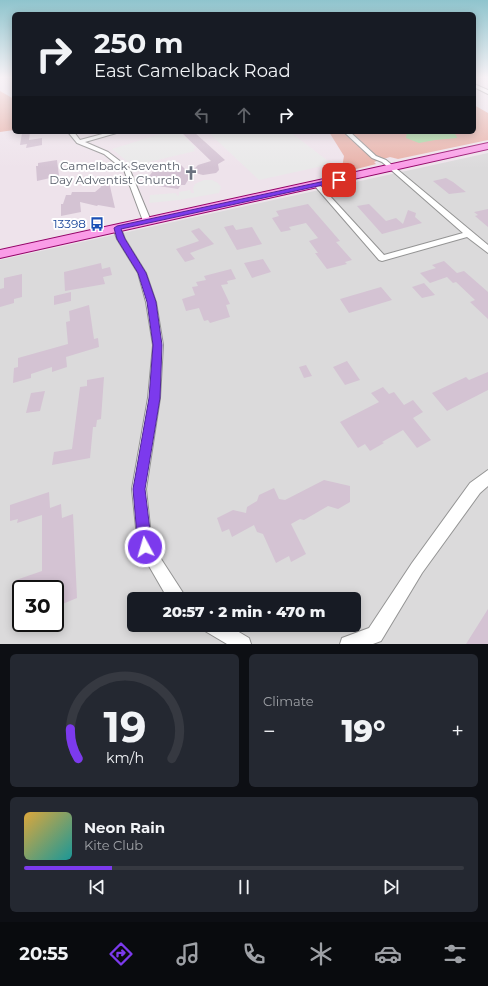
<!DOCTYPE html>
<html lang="en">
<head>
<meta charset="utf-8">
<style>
  :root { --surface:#171b24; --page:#242831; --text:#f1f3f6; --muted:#9ea1a6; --line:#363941; --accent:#7c3aed }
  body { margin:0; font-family:Montserrat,sans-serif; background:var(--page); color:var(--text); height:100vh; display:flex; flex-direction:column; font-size:15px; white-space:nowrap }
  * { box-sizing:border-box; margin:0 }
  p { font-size:13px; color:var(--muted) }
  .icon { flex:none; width:22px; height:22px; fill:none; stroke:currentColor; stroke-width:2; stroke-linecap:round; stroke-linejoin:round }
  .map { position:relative; height:644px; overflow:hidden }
  .side { display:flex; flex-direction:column; gap:10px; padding:10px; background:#0d0f14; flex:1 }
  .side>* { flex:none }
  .top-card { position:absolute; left:12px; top:12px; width:464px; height:122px; border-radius:6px; box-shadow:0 2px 10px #0003; background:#171b24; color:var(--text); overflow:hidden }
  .speed { position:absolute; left:12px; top:580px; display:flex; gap:8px; font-size:20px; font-weight:700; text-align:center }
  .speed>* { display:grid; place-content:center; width:52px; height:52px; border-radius:50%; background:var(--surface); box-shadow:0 2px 10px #0003; line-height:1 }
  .speed .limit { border:2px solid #111; border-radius:6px; background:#fff; color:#111 }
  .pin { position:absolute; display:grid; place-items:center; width:34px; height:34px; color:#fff; margin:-17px; border-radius:8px; box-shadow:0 2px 6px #0006 }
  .me { position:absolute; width:44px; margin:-22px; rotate:354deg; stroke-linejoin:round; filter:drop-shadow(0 0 3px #0008) }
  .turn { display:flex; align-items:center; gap:14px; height:84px; padding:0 16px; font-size:18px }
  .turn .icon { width:52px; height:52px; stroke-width:2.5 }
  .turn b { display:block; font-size:28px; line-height:34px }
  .lanes { display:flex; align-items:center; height:38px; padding:0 16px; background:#0003; justify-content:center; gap:20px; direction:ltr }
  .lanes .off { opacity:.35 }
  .big { font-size:30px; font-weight:800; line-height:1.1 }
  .side .tile { flex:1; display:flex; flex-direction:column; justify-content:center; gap:6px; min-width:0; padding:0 14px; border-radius:6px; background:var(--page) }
  .side .dial { align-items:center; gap:0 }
  .dial svg { height:104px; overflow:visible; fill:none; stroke:var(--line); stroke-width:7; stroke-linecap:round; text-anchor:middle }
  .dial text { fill:var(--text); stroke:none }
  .song { display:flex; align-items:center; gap:12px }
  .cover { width:48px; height:48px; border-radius:6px; background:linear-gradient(135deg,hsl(40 70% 55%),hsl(180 70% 35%)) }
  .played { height:4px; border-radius:2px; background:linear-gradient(90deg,var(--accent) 20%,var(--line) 20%) }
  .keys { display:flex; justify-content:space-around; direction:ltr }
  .heat { display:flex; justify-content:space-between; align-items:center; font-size:22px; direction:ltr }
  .side .tiles { flex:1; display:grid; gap:10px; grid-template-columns:1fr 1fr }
  .tile:last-child { grid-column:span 2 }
  .trip { position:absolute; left:127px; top:592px; width:234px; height:40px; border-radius:6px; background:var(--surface); box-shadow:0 2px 10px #0003; font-weight:800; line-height:40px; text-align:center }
  .menu { display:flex; height:64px; justify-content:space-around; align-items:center; background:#090b0e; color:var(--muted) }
  .menu .icon { width:28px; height:28px }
  .menu .on { color:var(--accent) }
  .menu b { font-size:18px; color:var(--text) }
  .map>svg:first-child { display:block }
  .residential { fill:#dbdadb; fill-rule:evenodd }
  .grass { fill:#e8b2a9 }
  .parking { fill:#e9e9e9 }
  .water { fill:#abdba4 }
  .building { fill:#d4c3d3 }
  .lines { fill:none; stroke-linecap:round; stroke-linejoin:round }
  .street-casing { stroke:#949494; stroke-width:2 }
  .primary-casing { stroke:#930367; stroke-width:2 }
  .street { fill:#fff; fill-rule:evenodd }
  .primary { fill:#fa9ce7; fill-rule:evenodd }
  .route { fill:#7c3aed; stroke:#51269a }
  .labels { text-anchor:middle; stroke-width:4; stroke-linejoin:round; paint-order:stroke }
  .far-worship-label { font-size:12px; fill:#5b616d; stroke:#fff; text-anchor:end }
  .far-transit-label { font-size:12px; fill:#164399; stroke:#fff; text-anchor:end }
</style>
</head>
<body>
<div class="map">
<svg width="488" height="644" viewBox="0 0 488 644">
  <rect width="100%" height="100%" fill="#eee3eb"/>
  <path class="residential" d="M488,153V644H0V260ZM21,589H55V623H21ZM134,599H354V625H134Z"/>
  <path class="grass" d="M0,91L14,99V130L0,132Z
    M474,105L488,113V140L398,159L390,157L374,162L376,164L341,173L344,156L329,132H474Z"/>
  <path class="parking" d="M167,132H180L196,148L193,149L195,151L133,166L112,149Z
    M208,132H290L332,164L259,180Z
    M204,180H212L218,183L221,187L219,193L179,200L149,203L150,195L176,193L177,196L179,195V192L190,190L191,193H194L193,188L195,184Z"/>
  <path class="water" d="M407,132H452L456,135L457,138L435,140L419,143L406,138Z"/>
  <path class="building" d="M30,132L29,140L42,138V145L26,148L27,144L20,145L22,133Z
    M181,132H194L225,160L218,164L219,170L216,173L203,175L191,172L198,165L211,161Z
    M57,160L59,176L37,181L36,166H38V163Z
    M174,164L177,166L181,165L188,172V180L185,185H181L178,189L152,185L157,182L147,179L153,171Z
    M446,178L453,182L466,192L449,194L433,181Z
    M109,182L115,208L98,205L97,206L80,202L81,212L61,216V204H63L66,195H71L72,192H95L101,187L100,184Z
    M308,204L340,241L336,242L352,260L345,262L347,264L327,269L315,253H318L309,241L318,238L306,223L289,227L291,230L281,232L272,218L279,216L276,211Z
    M369,204L386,221L396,218L403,224L408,210L416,213L415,217L422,223L382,234L357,206Z
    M488,209V227L475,216L478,215L474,212Z
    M233,225L236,230L252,227L262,244L237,250L224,227Z
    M199,228L214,244L190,253L195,259L185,262L176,249L199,241L191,231Z
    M263,259L271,272L252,278L244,263Z
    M444,261L457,273L464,271L488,292V319L470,302L475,300L456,282L453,283L447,277L430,283L420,273L436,268L432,265Z
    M101,263L102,269L110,267L112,275L103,277L105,284L65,291L64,272Z
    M231,269L236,279L227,281L228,284L221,285L230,304L226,305L230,317L210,323L208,320L204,321L199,308L186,311L182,299L195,295L192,287L198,286L196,282L206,280L204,276Z
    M22,274V297L14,299V303L0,307V289L4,288V278Z
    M424,283L435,295L422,298L412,287Z
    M381,287L392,300L349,313L340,299Z
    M71,292V301L54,305V296Z
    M89,305L94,339L98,338L99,347L66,357L67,367L52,372V367L31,374V378L13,383L14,368L18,367V358L68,344L66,322L70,321L69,311Z
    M347,361L360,380L345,385L333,367Z
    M306,365L312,376L304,378L299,367Z
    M488,372V390L447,411L432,393L466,377L469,380Z
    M104,377L101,419L97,420L96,427H93L90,458L52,465L54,452L72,449L80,387L87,386V380Z
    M383,387L389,394L394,392L404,405L413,400L423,412L413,418L431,440L417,448L403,430L382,442L384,443L370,451L365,444L358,448L340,422L379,402L371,393Z
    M45,391L40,411L26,413L31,393Z
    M324,480L350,486V502L338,509L328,506L304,520L300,519L291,524L306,554L291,562L289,556L276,563L263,534L257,532L254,525L232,537L229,529L222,532L217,518L233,510L246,513L247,507L257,501L259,495L274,488L279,499L285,500Z
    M49,492L50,508L61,504L62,518L73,514L77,598L55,607V589H16V580L42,571V515L17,523L18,519L10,521V505Z
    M488,609V644H466Z"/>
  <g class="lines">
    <defs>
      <path id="street" d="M474,84L488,90V94L474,87Z
        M68,132H74L80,140L110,132H120L85,142L108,152L129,168L151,221L150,223H144L143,221L124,170L104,154L77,143Z
        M344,132H350L376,156L386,160L488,245V253L467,237L382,261L379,260L314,185V183H318L384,255L463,233L382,162L372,158Z
        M114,226H120L125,239L146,273L156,302L163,345L160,398L146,489L152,545L187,599H168L138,547L132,489L148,398L153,345L146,302L138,273L117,239L113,228Z
        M488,470V486L480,493L422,573L381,641L373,644H340L342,638L369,628L412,563L470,483Z
        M203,625H227L249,638L251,644H227L205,631Z"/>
      <path id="primary" d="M488,143V149L0,258V250Z"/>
    </defs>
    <use href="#street" class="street-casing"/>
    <use href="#primary" class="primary-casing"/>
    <use href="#street" class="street"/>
    <use href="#primary" class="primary"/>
  </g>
  <linearGradient id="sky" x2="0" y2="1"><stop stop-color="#8fc4cd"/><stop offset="0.46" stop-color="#f7f2f6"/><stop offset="1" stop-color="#f7f2f6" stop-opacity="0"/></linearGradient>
  <rect width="488" height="168" fill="url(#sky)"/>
  <path class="route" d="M339,178H341V181L121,229L125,239L146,273L156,302L162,345L160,398L145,489L152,547L150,552L145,554L140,552L138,547L133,489L149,398L153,345L147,302L138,273L117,239L114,228L117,226Z"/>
  <defs>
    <symbol id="church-bare" viewBox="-9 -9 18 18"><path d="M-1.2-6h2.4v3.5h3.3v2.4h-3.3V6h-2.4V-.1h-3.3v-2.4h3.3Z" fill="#6b7280" stroke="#fff" stroke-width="2.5" paint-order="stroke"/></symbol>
    <symbol id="bus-bare" viewBox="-9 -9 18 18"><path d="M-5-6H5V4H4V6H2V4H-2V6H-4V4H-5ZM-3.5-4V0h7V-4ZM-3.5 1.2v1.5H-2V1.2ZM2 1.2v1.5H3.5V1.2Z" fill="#1a4fb4" stroke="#fff" stroke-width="2.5" paint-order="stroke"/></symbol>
  </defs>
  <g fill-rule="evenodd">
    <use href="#church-bare" x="181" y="163" width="20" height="20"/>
    <use href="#bus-bare" x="87" y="214" width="20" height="20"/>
  </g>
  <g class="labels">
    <g class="far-worship-label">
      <text x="180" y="170">Camelback Seventh<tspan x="180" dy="14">Day Adventist Church</tspan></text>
    </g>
    <g class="far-transit-label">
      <text x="86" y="228">13398</text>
    </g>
  </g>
</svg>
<div class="speed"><div class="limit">30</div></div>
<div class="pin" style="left:339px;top:180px;background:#d93025"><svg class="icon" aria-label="arrive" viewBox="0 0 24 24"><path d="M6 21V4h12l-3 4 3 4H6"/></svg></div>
<svg class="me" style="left:145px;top:547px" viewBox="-20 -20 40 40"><circle r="17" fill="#7c3aed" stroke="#fff" stroke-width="3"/><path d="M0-11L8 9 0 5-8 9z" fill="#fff"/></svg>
<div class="trip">20:57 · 2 min · 470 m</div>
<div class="top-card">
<div class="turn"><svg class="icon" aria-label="right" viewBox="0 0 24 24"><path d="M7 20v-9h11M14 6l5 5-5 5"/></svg><div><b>250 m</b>East Camelback Road</div></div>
<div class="lanes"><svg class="icon off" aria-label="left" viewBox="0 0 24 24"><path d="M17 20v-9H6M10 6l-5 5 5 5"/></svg><svg class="icon off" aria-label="ahead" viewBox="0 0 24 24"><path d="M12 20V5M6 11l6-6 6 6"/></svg><svg class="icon" aria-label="right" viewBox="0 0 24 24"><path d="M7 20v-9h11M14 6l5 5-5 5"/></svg></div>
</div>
</div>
<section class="side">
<div class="tiles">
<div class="tile dial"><svg viewBox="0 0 100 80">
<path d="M14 69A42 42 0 1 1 86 69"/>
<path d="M14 69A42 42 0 0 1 8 46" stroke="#7c3aed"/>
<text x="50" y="56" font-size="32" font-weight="700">19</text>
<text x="50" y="72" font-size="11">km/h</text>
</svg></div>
<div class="tile"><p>Climate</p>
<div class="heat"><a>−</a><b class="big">19°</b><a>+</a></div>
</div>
<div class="tile">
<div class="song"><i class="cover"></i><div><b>Neon Rain</b><p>Kite Club</p></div></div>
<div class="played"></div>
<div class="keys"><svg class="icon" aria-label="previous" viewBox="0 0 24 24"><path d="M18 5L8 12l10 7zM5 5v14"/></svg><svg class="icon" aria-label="pause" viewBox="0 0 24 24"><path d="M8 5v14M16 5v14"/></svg><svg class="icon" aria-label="next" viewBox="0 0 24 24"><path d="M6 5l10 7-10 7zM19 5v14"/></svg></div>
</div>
</div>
</section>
<nav class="menu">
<b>20:55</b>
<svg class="icon on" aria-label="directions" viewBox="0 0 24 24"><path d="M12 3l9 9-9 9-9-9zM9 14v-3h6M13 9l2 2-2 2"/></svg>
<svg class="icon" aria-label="music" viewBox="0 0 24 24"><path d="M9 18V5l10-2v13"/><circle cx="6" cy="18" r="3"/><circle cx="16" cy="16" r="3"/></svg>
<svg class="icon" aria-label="phone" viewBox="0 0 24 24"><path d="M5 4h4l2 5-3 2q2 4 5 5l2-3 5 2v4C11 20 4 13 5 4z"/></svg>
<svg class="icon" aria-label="climate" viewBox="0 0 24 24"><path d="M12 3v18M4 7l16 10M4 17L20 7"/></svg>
<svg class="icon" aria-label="car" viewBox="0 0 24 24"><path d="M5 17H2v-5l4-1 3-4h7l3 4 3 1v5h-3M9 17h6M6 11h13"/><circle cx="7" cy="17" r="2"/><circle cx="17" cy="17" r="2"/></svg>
<svg class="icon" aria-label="filters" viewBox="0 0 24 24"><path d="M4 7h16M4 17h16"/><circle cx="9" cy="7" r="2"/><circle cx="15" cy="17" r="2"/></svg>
</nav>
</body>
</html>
